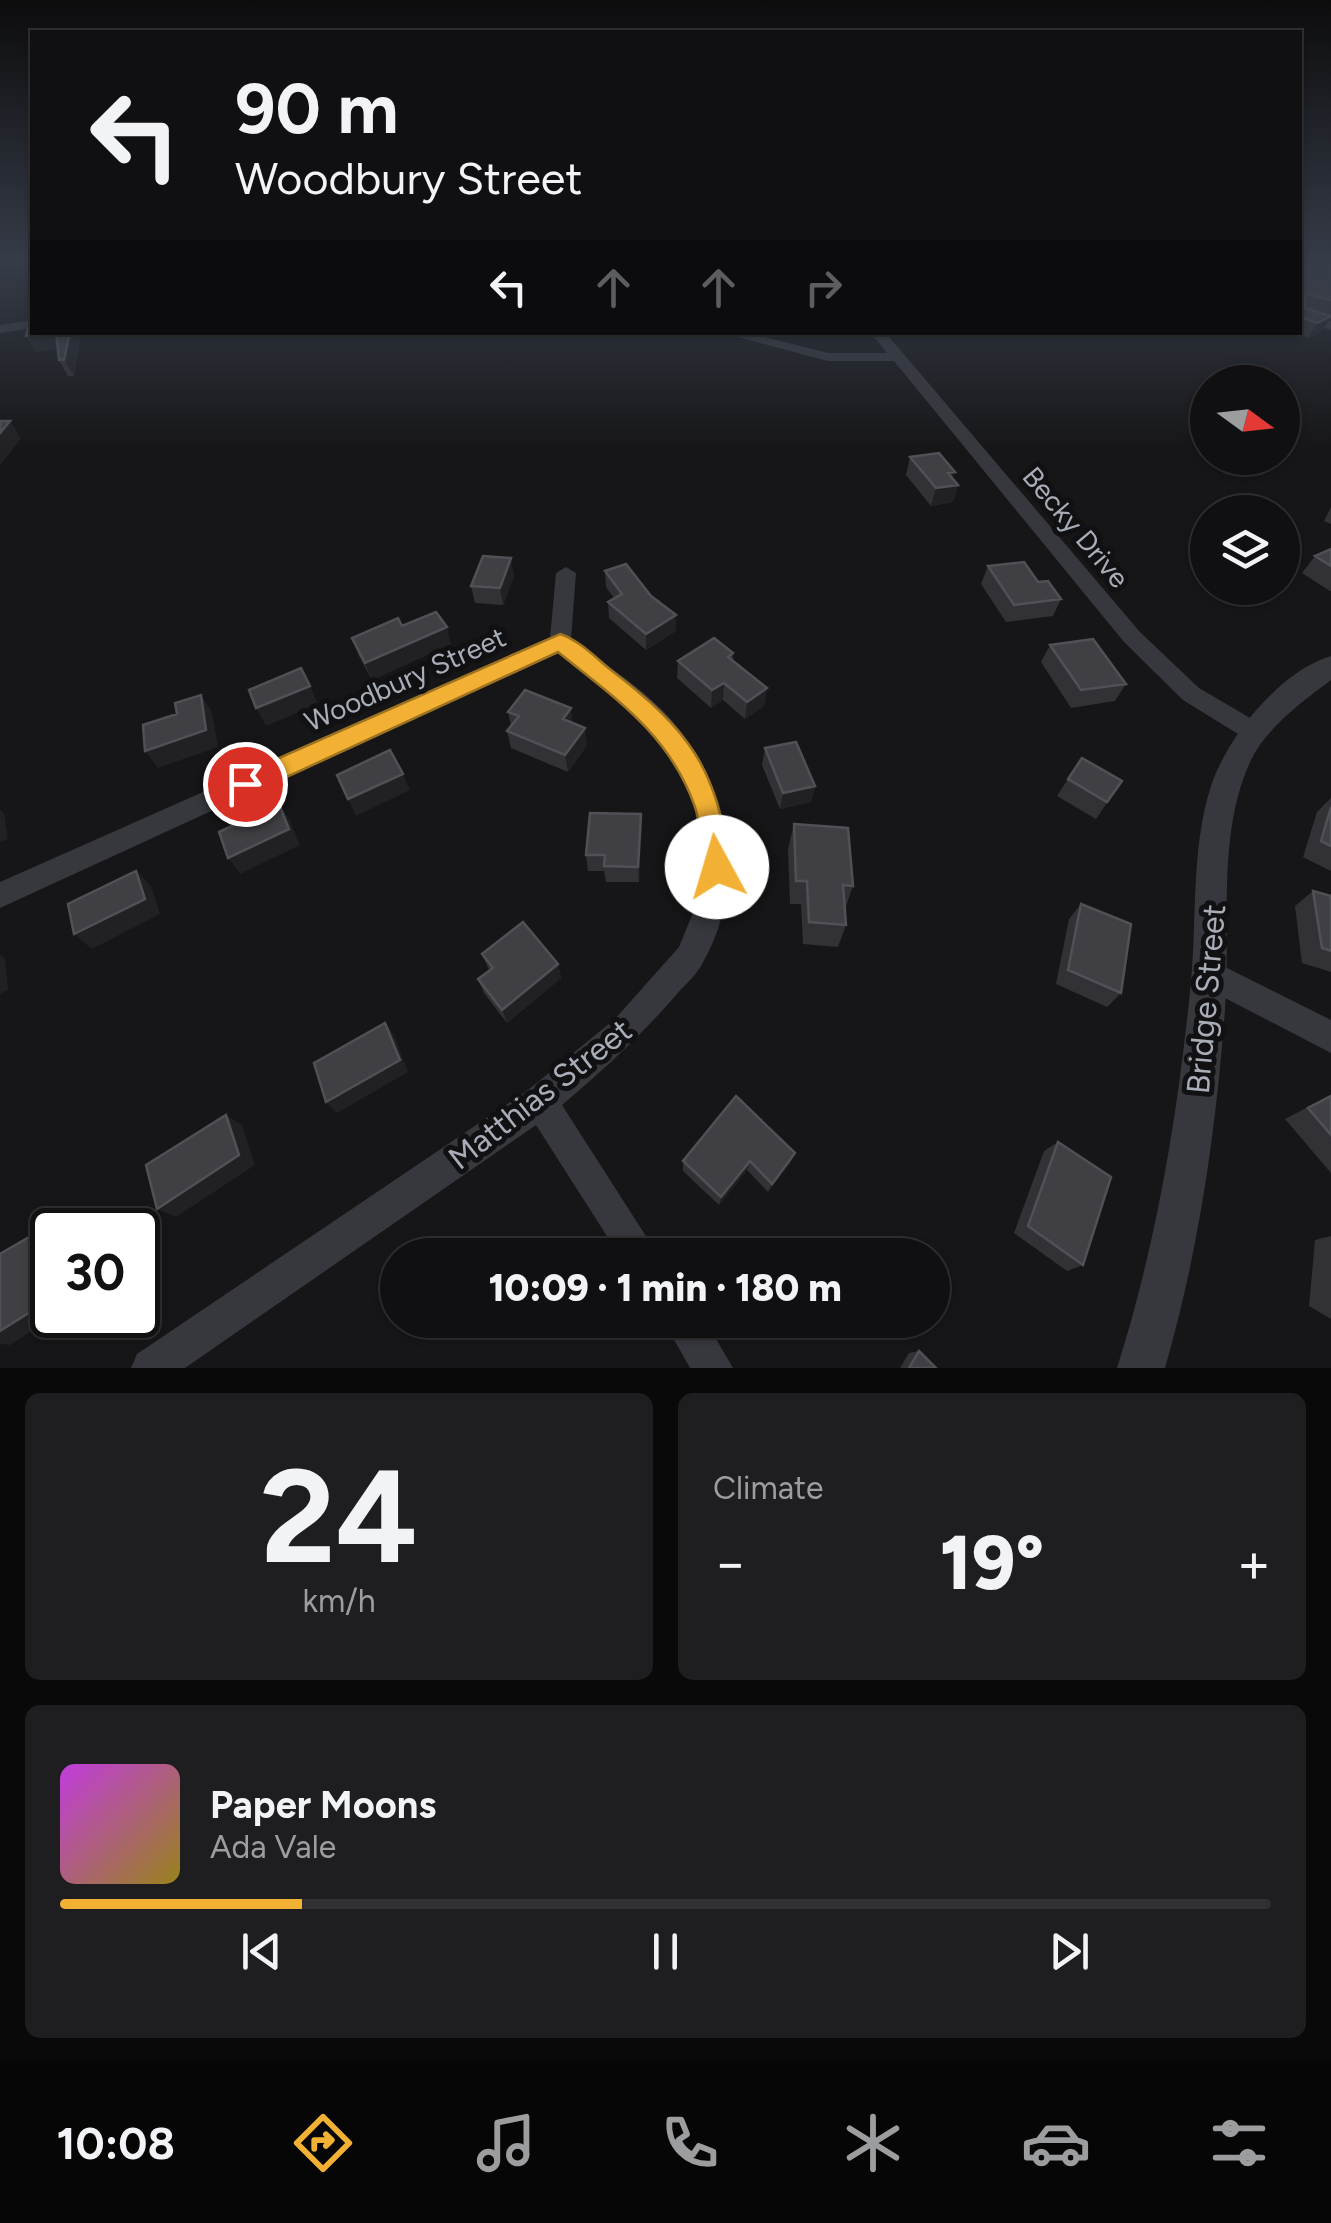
<!DOCTYPE html>
<html lang="en">
<head>
<meta charset="utf-8">
<style>
  :root { --surface:#101012; --page:#1e1e20; --text:#f1f3f6; --muted:#9c9d9f; --line:#303032; --accent:#f2b134 }
  body { margin:0; font-family:Figtree,sans-serif; background:var(--page); color:var(--text); height:100vh; display:flex; flex-direction:column; font-size:38px; white-space:nowrap }
  * { box-sizing:border-box; margin:0 }
  p { font-size:32px; color:var(--muted) }
  .icon { flex:none; width:55px; height:55px; fill:none; stroke:currentColor; stroke-width:2; stroke-linecap:round; stroke-linejoin:round }
  .map { position:relative; height:1368px; overflow:hidden }
  .sheet { display:flex; flex-direction:column; gap:25px; padding:25px; background:#09090a; flex:1 }
  .sheet>* { flex:none }
  .guide { position:absolute; left:30px; top:30px; width:1272px; height:305px; border-radius:0px; box-shadow:0 2px 8px #0004,0 0 0 2px var(--line); background:#101012; color:var(--text); overflow:hidden }
  .needle { width:65px; rotate:105deg }
  .fabs { position:absolute; left:1190px; top:365px; display:grid; gap:20px }
  .fabs a { display:grid; place-items:center; width:110px; height:110px; border-radius:50%; background:var(--surface); box-shadow:0 2px 8px #0004,0 0 0 2px var(--line); font-size:50px }
  .speed { position:absolute; left:30px; top:1208px; display:flex; gap:20px; font-size:50px; font-weight:700; text-align:center }
  .speed>* { display:grid; place-content:center; width:130px; height:130px; border-radius:50%; background:var(--surface); box-shadow:0 2px 8px #0004,0 0 0 2px var(--line); line-height:1 }
  .speed .limit { border:5px solid #111; border-radius:15px; background:#fff; color:#111 }
  .pin { position:absolute; display:grid; place-items:center; width:85px; height:85px; color:#fff; margin:-42px; border:5px solid #fff; border-radius:50%; box-shadow:0 2px 10px #0007 }
  .me { position:absolute; width:110px; margin:-55px; rotate:354deg; stroke-linejoin:round; filter:drop-shadow(0 0 8px #0008) }
  .turn { display:flex; align-items:center; gap:35px; height:210px; padding:0 40px; font-size:45px }
  .turn .icon { width:130px; height:130px; stroke-width:2.5 }
  .turn b { display:block; font-size:70px; line-height:85px }
  .lanes { display:flex; align-items:center; height:95px; padding:0 40px; background:#0003; justify-content:center; gap:50px; direction:ltr }
  .lanes .off { opacity:.35 }
  .big { font-size:75px; font-weight:800; line-height:1.1 }
  .sheet .tile { flex:1; display:flex; flex-direction:column; justify-content:center; gap:15px; min-width:0; padding:0 35px; border-radius:15px; background:var(--page) }
  .sheet .dial { align-items:center; gap:0 }
  .dial b { font-size:130px; line-height:1 }
  .song { display:flex; align-items:center; gap:30px }
  .cover { width:120px; height:120px; border-radius:15px; background:linear-gradient(135deg,hsl(290 70% 55%),hsl(50 70% 35%)) }
  .played { height:10px; border-radius:5px; background:linear-gradient(90deg,var(--accent) 20%,var(--line) 20%) }
  .keys { display:flex; justify-content:space-around; direction:ltr }
  .heat { display:flex; justify-content:space-between; align-items:center; font-size:55px; direction:ltr }
  .sheet .tiles { flex:1; display:grid; gap:25px; grid-template-columns:1fr 1fr }
  .tile:last-child { grid-column:span 2 }
  .trip { position:absolute; left:380px; top:1238px; width:570px; height:100px; border-radius:50px; background:var(--surface); box-shadow:0 2px 8px #0004,0 0 0 2px var(--line); font-weight:800; line-height:100px; text-align:center }
  .menu { display:flex; height:160px; justify-content:space-around; align-items:center; background:#060607; color:var(--muted) }
  .menu .icon { width:70px; height:70px }
  .menu .active { color:var(--accent) }
  .menu b { font-size:45px; color:var(--text) }
  .map>svg:first-child { display:block }
  .lines { fill:none; stroke-linecap:round; stroke-linejoin:round }
  .minor { fill:#37383d; fill-rule:evenodd }
  .tertiary { fill:#37383d; fill-rule:evenodd }
  .wall { fill:#323236 }
  .shaded-wall { fill:#212124 }
  .building { fill:#3f3f44; stroke:#4f5156; stroke-width:2.5 }
  .route { fill:#f2b134; stroke:#9d7322; stroke-width:2.5 }
  .labels { text-anchor:middle; stroke-width:10; stroke-linejoin:round; paint-order:stroke }
  .street-label { font-size:28px; fill:#a8adb8; stroke:#111113 }
  .near-street-label { font-size:32px; fill:#a8adb8; stroke:#111113 }
</style>
</head>
<body>
<div class="map">
<svg width="1331" height="1368" viewBox="0 0 1331 1368">
  <rect width="100%" height="100%" fill="#161618"/>
  <g class="lines">
    <path class="minor" d="M1300,311L1331,321V330L1300,320Z
      M32,320V328L0,333V325Z
      M719,332H745L828,353H887L870,332H885L1140,632L1199,688L1262,725L1266,732L1262,739H1246L1183,700L1124,642L894,361H828Z
      M566,567L576,573L571,639C602,663 640,686 666,714C730,783 750,883 701,966C695,976 684,986 676,995C641,1036 603,1070 562,1105L658,1255H619L536,1125L185,1368H131L137,1354L528,1090L615,1019L679,947L699,898L703,838L697,810L672,754L647,723L558,652L0,908V882L550,638L556,573Z
      M1209,959L1331,1020V1053L1198,984L1194,974L1198,964Z
      M663,1320H705L733,1368H690Z"/>
    <path class="tertiary" d="M1331,656V680C1302,702 1267,727 1251,760C1216,834 1231,929 1225,1009C1216,1131 1199,1250 1165,1368H1117C1157,1242 1178,1113 1191,982C1197,917 1191,848 1211,786C1227,737 1280,671 1331,656Z"/>
  </g>
  <path class="wall" d="M1300,260H1331V317L1322,331L1308,338L1292,332H1300Z
    M32,332H81L74,376H68L59,360L58,348L36,352L26,336Z
    M910,457L953,479L958,485L953,502L931,506L906,475Z
    M1331,507V524L1324,521Z
    M1331,549V591H1330L1302,573L1315,556Z
    M988,566L1038,582L1061,599L1053,616L1006,622L981,584Z
    M605,571L651,596L676,631L646,650L609,618L608,602L614,598L606,587Z
    M514,576L503,605L475,603L471,586Z
    M402,626L451,644L372,680L359,656L352,638Z
    M1050,645L1126,684L1115,701L1071,708L1041,662Z
    M733,653V661L767,688L764,706L745,719L723,700L711,708L677,678L678,661Z
    M508,712L573,723L587,745L568,772L511,748L507,731L511,726Z
    M765,748L815,786L811,802L780,809L762,765Z
    M1068,779L1122,781L1096,819L1057,796Z
    M1331,798V871L1303,857L1317,812Z
    M641,814L639,882H606L604,871H588L586,855Z
    M794,824L853,886L845,909L846,925L838,947L803,944L801,904H790L788,849Z
    M1313,891L1331,896V972L1302,963L1295,906Z
    M1081,904L1121,993L1107,1007L1056,984L1069,919Z
    M482,954L558,964L561,978L507,1023L484,993L478,979L489,970Z
    M1331,1095V1173L1285,1119Z
    M1058,1142L1083,1265L1067,1271L1014,1233L1044,1151Z
    M683,1161L791,1162L768,1192L747,1170L719,1205L683,1171Z
    M1331,1236V1319L1309,1306L1315,1240Z
    M919,1351L936,1368H900L909,1353Z"/>
  <path class="shaded-wall" d="M1331,316L1322,331L1308,338L1317,323Z
    M47,332H57L65,347L36,352L26,336Z
    M70,332H81L74,376L64,360Z
    M10,421L21,438L0,466V433Z
    M955,472L950,486L958,485L953,502L931,506L936,488L948,473Z
    M511,558L514,576L503,605L500,588Z
    M676,615V631L646,650V634Z
    M447,627L451,644L372,680L365,663Z
    M724,683L723,700L711,708L712,690Z
    M310,686L318,704L266,726L256,708Z
    M767,688L764,706L745,719L747,702Z
    M201,695L212,712L218,747L158,768L145,751Z
    M571,708L573,725L563,719Z
    M585,728L587,745L568,772L565,755Z
    M403,774L410,790L356,816L348,799Z
    M815,786L811,802L780,809L783,793Z
    M279,804L290,821L300,845L240,874L228,858Z
    M0,810L4,813L8,839L0,842Z
    M641,814L642,830L639,882L638,867Z
    M136,871L151,886L160,914L92,949L74,934Z
    M0,955L5,958L8,990L0,994Z
    M558,964L561,978L507,1023L502,1010Z
    M385,1023L394,1035L408,1072L337,1113L326,1102Z
    M226,1115L242,1125L255,1165L176,1217L157,1209Z
    M795,1153L791,1162L768,1192L772,1184Z
    M750,1161L747,1170L719,1205L721,1197Z
    M62,1218L85,1225V1230H64Z
    M52,1283V1315L55,1316L10,1345L0,1344V1331L29,1298Z"/>
  <path class="building" d="M1300,260H1331V300L1306,294L1305,308L1331,316L1317,323L1300,317Z
    M32,311V332H47L26,336Z
    M56,332H70L64,360H59Z
    M0,421H10L0,433Z
    M939,453L955,472L948,473L958,485L936,488L910,457Z
    M1331,549V566L1315,556Z
    M483,556L511,558L500,588L471,586Z
    M1024,562L1038,582L1048,581L1061,599L1014,605L988,566Z
    M626,564L651,596L676,615L646,634L608,602L622,594L605,571Z
    M436,612L447,627L365,663L352,638L398,618L402,626Z
    M714,638L733,653L728,657L767,688L747,702L724,683L712,690L678,661Z
    M1093,639L1126,684L1081,690L1050,645Z
    M301,668L310,686L256,708L249,690Z
    M525,690L571,708L563,719L585,728L565,755L507,731L519,716L508,712Z
    M201,695L206,730L145,751L143,725L177,714L175,703Z
    M796,742L815,786L783,793L765,748Z
    M390,750L403,774L348,799L337,775Z
    M1082,758L1122,781L1107,802L1068,779Z
    M279,804L289,829L228,858L219,832Z
    M1331,807V846L1321,841Z
    M590,813L641,814L638,867L604,866L605,855H586Z
    M794,824L848,828L853,886L843,885L846,925L809,922L807,881H796Z
    M136,871L145,899L74,934L68,904Z
    M1313,891L1331,896V951L1322,948Z
    M1081,904L1131,924L1121,993L1068,970Z
    M523,922L558,964L502,1010L478,979L493,968L482,954Z
    M385,1023L400,1060L326,1102L314,1063Z
    M736,1096L795,1153L772,1184L750,1161L721,1197L683,1161Z
    M1331,1096V1135L1308,1108Z
    M226,1115L239,1155L157,1209L146,1165Z
    M1058,1142L1111,1177L1083,1265L1028,1226Z
    M62,1218L64,1230H52V1283L29,1298L30,1312L0,1331V1254Z
    M919,1351L936,1368H909Z"/>
  <linearGradient id="sky" x2="0" y2="1"><stop stop-color="#0c0c0d"/><stop offset="0.58" stop-color="#363c48"/><stop offset="1" stop-color="#363c48" stop-opacity="0"/></linearGradient>
  <rect width="1331" height="451" fill="url(#sky)"/>
  <path class="route" d="M560,634C579,640 596,658 611,670C689,730 717,767 730,867L726,876L717,879L707,876C697,854 703,829 695,807C670,735 615,698 558,652L254,792L245,795L233,784L236,777Z"/>
  <g class="labels">
    <g class="street-label">
      <text transform="translate(1076 527) rotate(50)" y="10">Becky Drive</text>
      <text transform="translate(405 679) rotate(-24)" y="10">Woodbury Street</text>
    </g>
    <g class="near-street-label">
      <text transform="translate(1206 999) rotate(-85)" y="11">Bridge Street</text>
      <text transform="translate(540 1094) rotate(-38)" y="11">Matthias Street</text>
    </g>
  </g>
</svg>
<div class="fabs">
<a><svg class="needle" viewBox="-14 -14 28 28"><path d="M0-13l5 13h-10z" fill="#e53935"/><path d="M0 13l5-13h-10z" fill="#9c9d9f"/></svg></a>
<a><svg class="icon" aria-label="layers" viewBox="0 0 24 24"><path d="M12 4l9 5-9 5-9-5zM3 14l9 5 9-5"/></svg></a>
</div>
<div class="speed"><div class="limit">30</div></div>
<div class="pin" style="left:245px;top:784px;background:#d93025"><svg class="icon" aria-label="arrive" viewBox="0 0 24 24"><path d="M6 21V4h12l-3 4 3 4H6"/></svg></div>
<svg class="me" style="left:717px;top:867px" viewBox="-20 -20 40 40"><circle r="19" fill="#fff"/><path d="M0-13L10 11 0 6-10 11z" fill="#f2b134"/></svg>
<div class="trip">10:09 · 1 min · 180 m</div>
<div class="guide">
<div class="turn"><svg class="icon" aria-label="left" viewBox="0 0 24 24"><path d="M17 20v-9H6M10 6l-5 5 5 5"/></svg><div><b>90 m</b>Woodbury Street</div></div>
<div class="lanes"><svg class="icon" aria-label="left" viewBox="0 0 24 24"><path d="M17 20v-9H6M10 6l-5 5 5 5"/></svg><svg class="icon off" aria-label="ahead" viewBox="0 0 24 24"><path d="M12 20V5M6 11l6-6 6 6"/></svg><svg class="icon off" aria-label="ahead" viewBox="0 0 24 24"><path d="M12 20V5M6 11l6-6 6 6"/></svg><svg class="icon off" aria-label="right" viewBox="0 0 24 24"><path d="M7 20v-9h11M14 6l5 5-5 5"/></svg></div>
</div>
</div>
<section class="sheet">
<div class="tiles">
<div class="tile dial"><b>24</b><p>km/h</p></div>
<div class="tile"><p>Climate</p>
<div class="heat"><a>−</a><b class="big">19°</b><a>+</a></div>
</div>
<div class="tile">
<div class="song"><i class="cover"></i><div><b>Paper Moons</b><p>Ada Vale</p></div></div>
<div class="played"></div>
<div class="keys"><svg class="icon" aria-label="previous" viewBox="0 0 24 24"><path d="M18 5L8 12l10 7zM5 5v14"/></svg><svg class="icon" aria-label="pause" viewBox="0 0 24 24"><path d="M8 5v14M16 5v14"/></svg><svg class="icon" aria-label="next" viewBox="0 0 24 24"><path d="M6 5l10 7-10 7zM19 5v14"/></svg></div>
</div>
</div>
</section>
<nav class="menu">
<b>10:08</b>
<svg class="icon active" aria-label="directions" viewBox="0 0 24 24"><path d="M12 3l9 9-9 9-9-9zM9 14v-3h6M13 9l2 2-2 2"/></svg>
<svg class="icon" aria-label="music" viewBox="0 0 24 24"><path d="M9 18V5l10-2v13"/><circle cx="6" cy="18" r="3"/><circle cx="16" cy="16" r="3"/></svg>
<svg class="icon" aria-label="phone" viewBox="0 0 24 24"><path d="M5 4h4l2 5-3 2q2 4 5 5l2-3 5 2v4C11 20 4 13 5 4z"/></svg>
<svg class="icon" aria-label="climate" viewBox="0 0 24 24"><path d="M12 3v18M4 7l16 10M4 17L20 7"/></svg>
<svg class="icon" aria-label="car" viewBox="0 0 24 24"><path d="M5 17H2v-5l4-1 3-4h7l3 4 3 1v5h-3M9 17h6M6 11h13"/><circle cx="7" cy="17" r="2"/><circle cx="17" cy="17" r="2"/></svg>
<svg class="icon" aria-label="filters" viewBox="0 0 24 24"><path d="M4 7h16M4 17h16"/><circle cx="9" cy="7" r="2"/><circle cx="15" cy="17" r="2"/></svg>
</nav>
</body>
</html>
